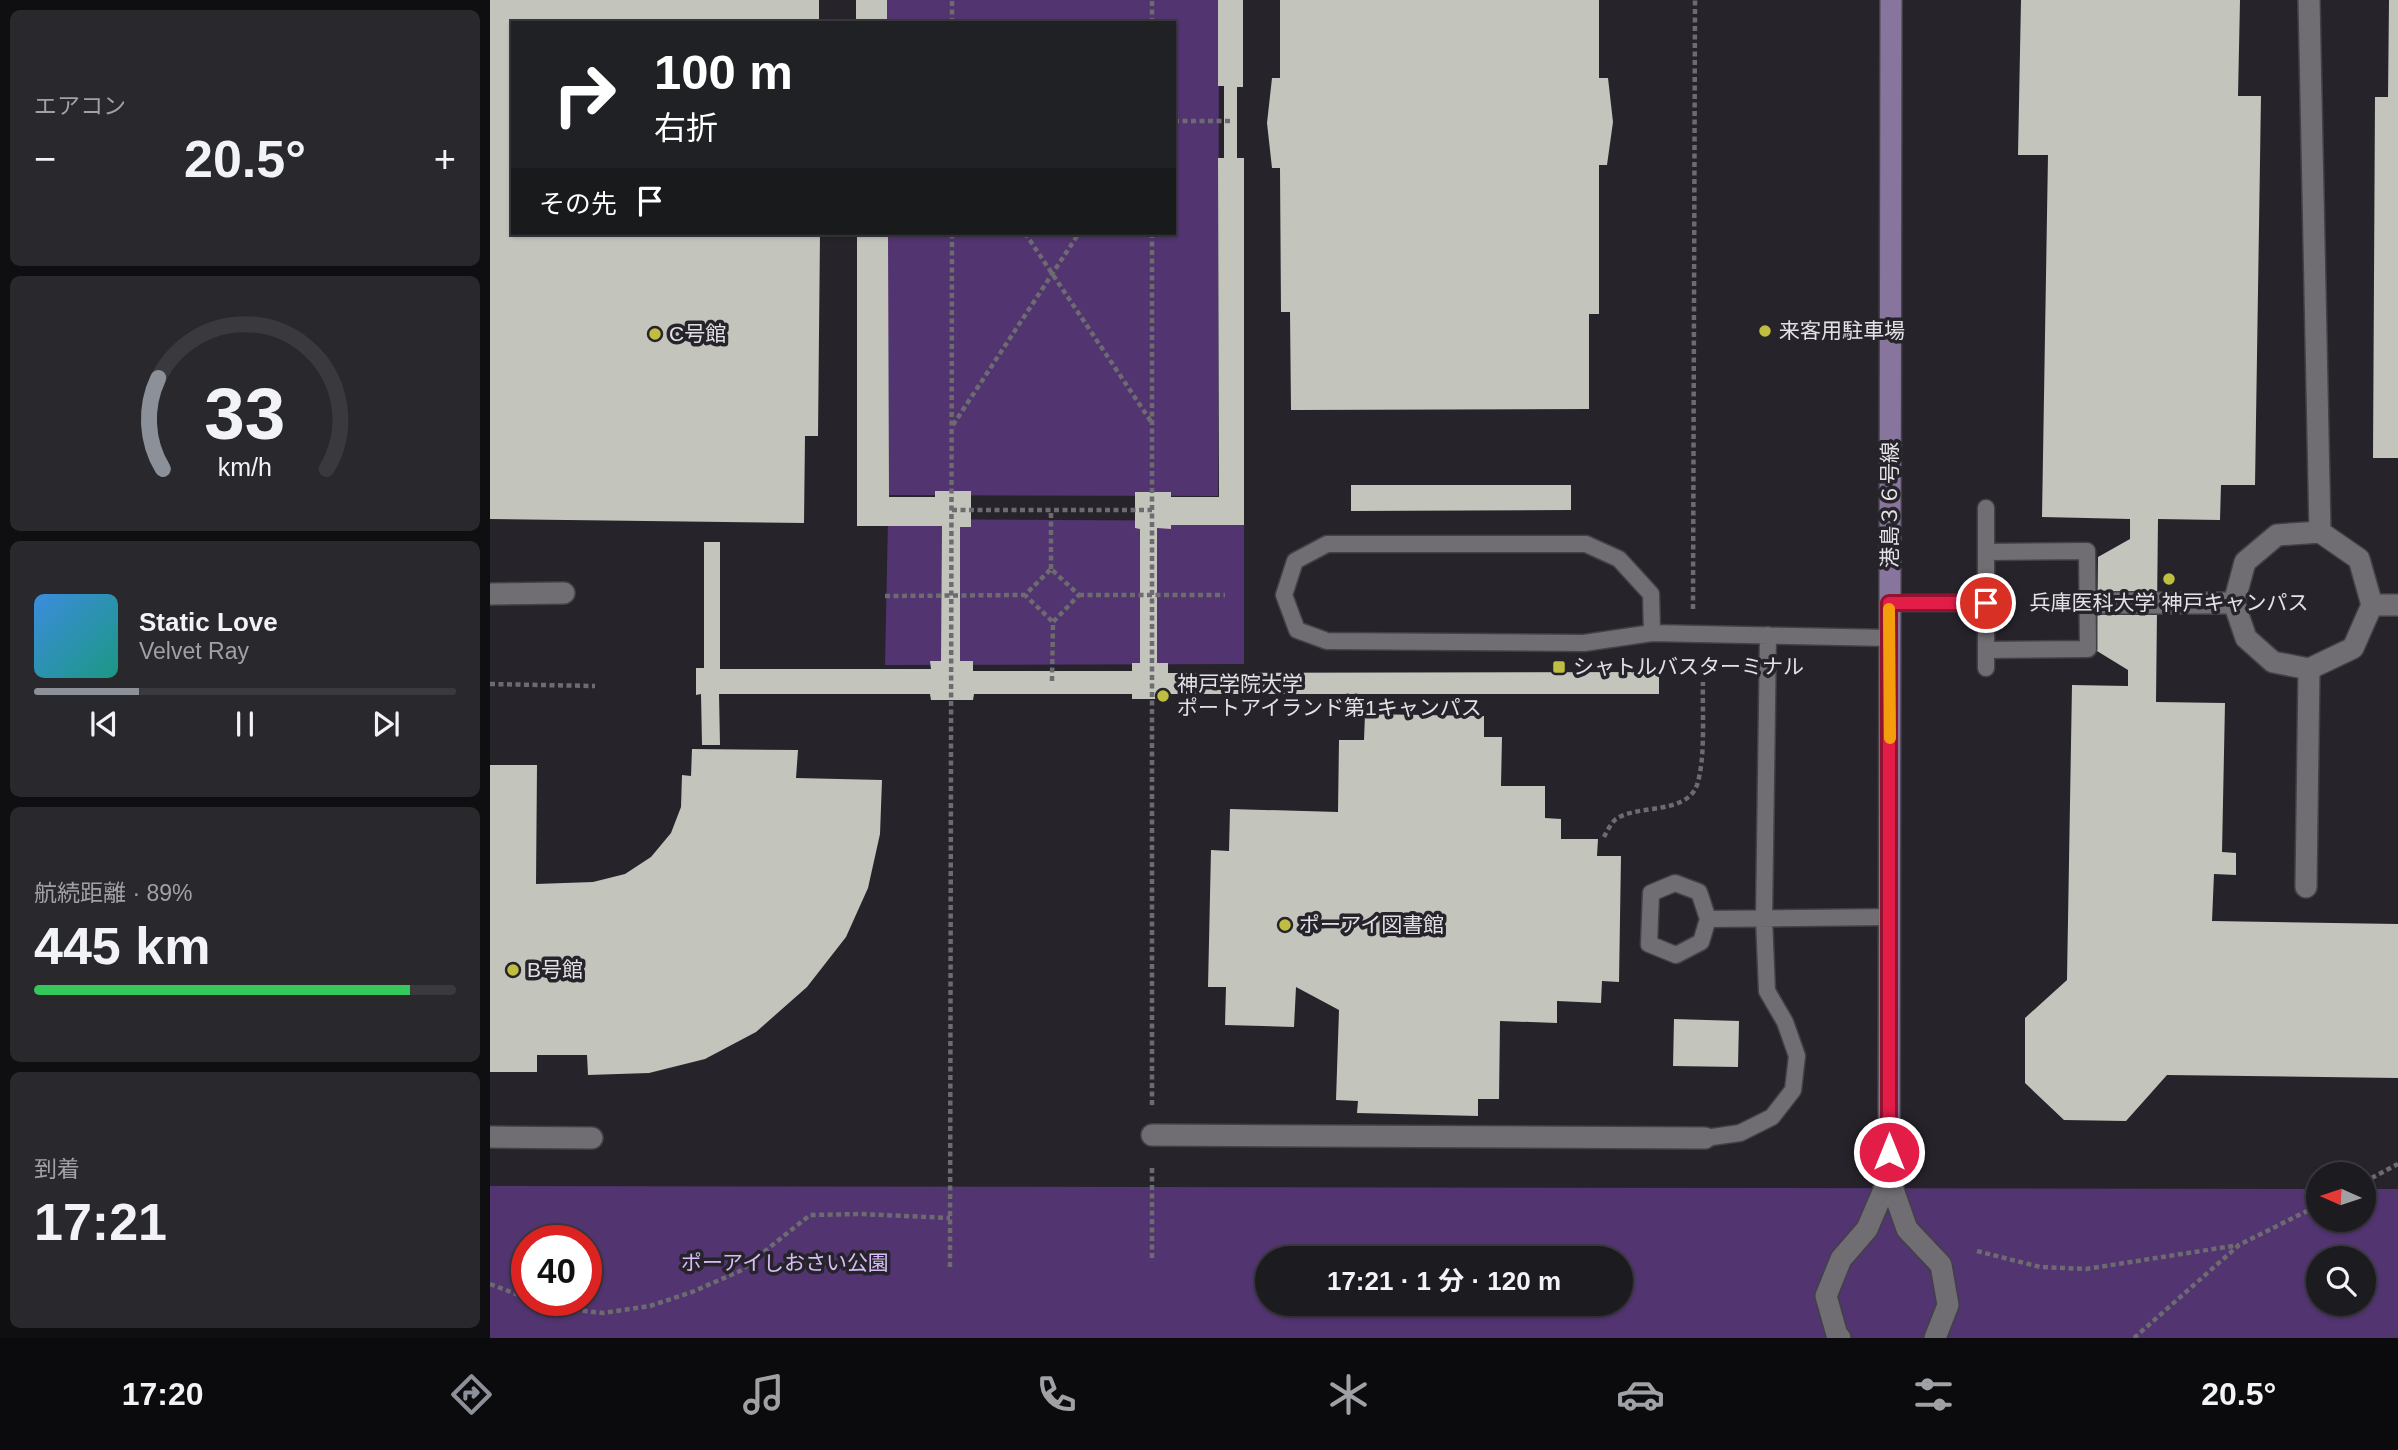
<!DOCTYPE html>
<html lang="ja">
<head>
<meta charset="utf-8">
<style>
  :root { --surface:#1c1b20; --page:#29282d; --text:#f1f3f6; --muted:#a0a1a5; --line:#3a393e; --accent:#8c9099 }
  body { margin:0; font-family:Helvetica,"Noto Sans JP",sans-serif; background:var(--page); color:var(--text); height:100vh; display:flex; flex-direction:column; font-size:26px; white-space:nowrap }
  * { box-sizing:border-box; margin:0 }
  p { font-size:23px; color:var(--muted) }
  .icon { flex:none; width:38px; height:38px; fill:none; stroke:currentColor; stroke-width:2; stroke-linecap:round; stroke-linejoin:round }
  .map { position:relative; flex:1; overflow:hidden }
  .details { display:flex; flex-direction:column; gap:10px; padding:10px; background:#0f0f12; width:490px }
  .details>* { flex:none }
  .top-card { position:absolute; left:21px; top:21px; width:665px; height:214px; border-radius:0px; box-shadow:0 2px 5px #0004,0 0 0 2px var(--line); background:#202124; color:#fff; overflow:hidden }
  .needle { width:46px; rotate:273deg }
  .fabs { position:absolute; left:1816px; top:1162px; display:grid; gap:14px }
  .fabs a { display:grid; place-items:center; width:70px; height:70px; border-radius:50%; background:var(--surface); box-shadow:0 2px 5px #0004,0 0 0 2px var(--line); font-size:35px }
  .speed { position:absolute; left:21px; top:1225px; display:flex; gap:14px; font-size:35px; font-weight:700; text-align:center }
  .speed>* { display:grid; place-content:center; width:91px; height:91px; border-radius:50%; background:var(--surface); box-shadow:0 2px 5px #0004,0 0 0 2px var(--line); line-height:1 }
  .speed .limit { border:10px solid #d22; background:#fff; color:#111 }
  .pin { position:absolute; display:grid; place-items:center; width:60px; height:60px; color:#fff; margin:-30px; border:4px solid #fff; border-radius:50%; box-shadow:0 2px 7px #0007 }
  .me { position:absolute; width:77px; margin:-38px; rotate:0deg; stroke-linejoin:round; filter:drop-shadow(0 0 5px #0008) }
  .turn { display:flex; align-items:center; gap:24px; height:147px; padding:0 28px; font-size:32px }
  .turn .icon { width:91px; height:91px; stroke-width:2.5 }
  .turn b { display:block; font-size:49px; line-height:60px }
  .then { display:flex; align-items:center; height:66px; padding:0 28px; background:#0003; gap:14px; font-size:26px }
  .big { font-size:52px; font-weight:700; line-height:1.1 }
  .details .card { flex:1; display:flex; flex-direction:column; justify-content:center; gap:10px; min-width:0; padding:0 24px; border-radius:10px; background:var(--page) }
  .details .dial { align-items:center; gap:0 }
  .dial svg { height:182px; overflow:visible; fill:none; stroke:var(--line); stroke-width:7; stroke-linecap:round; text-anchor:middle }
  .dial text { fill:var(--text); stroke:none }
  .song { display:flex; align-items:center; gap:21px }
  .cover { width:84px; height:84px; border-radius:10px; background:linear-gradient(135deg,hsl(210 70% 55%),hsl(170 70% 35%)) }
  .played { height:7px; border-radius:4px; background:linear-gradient(90deg,var(--accent) 25%,var(--line) 25%) }
  .keys { display:flex; justify-content:space-around; direction:ltr }
  .heat { display:flex; justify-content:space-between; align-items:center; font-size:38px; direction:ltr }
  .charge { height:10px; border-radius:5px; background:linear-gradient(90deg,#34c759 89%,var(--line) 0) }
  .trip { position:absolute; left:765px; top:1246px; width:378px; height:70px; border-radius:35px; background:var(--surface); box-shadow:0 2px 5px #0004,0 0 0 2px var(--line); font-weight:700; line-height:70px; text-align:center }
  .menu { display:flex; height:112px; justify-content:space-around; align-items:center; background:#0b0b0d; color:var(--muted) }
  .menu .icon { width:49px; height:49px }
  .menu .active { color:var(--accent) }
  .menu b { font-size:32px; color:var(--text) }
  main { display:flex; flex:1; min-height:0 }
  .map>svg:first-child { display:block }
  .green { fill:#513470; fill-rule:evenodd }
  .building { fill:#c3c4bc }
  .lines { fill:none; stroke-linecap:round; stroke-linejoin:round }
  .lane-casing { stroke:#424145; stroke-width:19 }
  .street-casing { stroke:#424145; stroke-width:24 }
  .secondary-casing { stroke:#424145; stroke-width:24 }
  .path { stroke:#6d6b70; stroke-width:4.5; stroke-dasharray:5 3.5; stroke-linecap:butt }
  .lane { stroke:#706d73; stroke-width:16 }
  .street { stroke:#706d73; stroke-width:21 }
  .secondary { stroke:#88759d; stroke-width:21 }
  .route-casing { stroke:#92132f; stroke-width:18 }
  .route { stroke:#e11d48; stroke-width:12 }
  .slow { stroke:#f59e0b; stroke-width:12 }
  .poi-dot { fill:#c0be41; stroke:#26242a; stroke-width:2.5 }
  .labels { text-anchor:middle; stroke-width:7; stroke-linejoin:round; paint-order:stroke }
  .poi-label { font-size:21px; fill:#e3e1e5; stroke:#26242a; text-anchor:start }
  .street-label { font-size:21px; fill:#e3e1e5; stroke:#26242a }
  .park-label { font-size:21px; fill:#d7bcf9; stroke:#26242a }
</style>
</head>
<body>
<main>
<section class="details">
<div class="card"><p>エアコン</p>
<div class="heat"><a>−</a><b class="big">20.5°</b><a>+</a></div>
</div>
<div class="card dial"><svg viewBox="0 0 100 80">
<path d="M14 69A42 42 0 1 1 86 69"/>
<path d="M14 69A42 42 0 0 1 12 29" stroke="#8c9099"/>
<text x="50" y="56" font-size="32" font-weight="700">33</text>
<text x="50" y="72" font-size="11">km/h</text>
</svg></div>
<div class="card">
<div class="song"><i class="cover"></i><div><b>Static Love</b><p>Velvet Ray</p></div></div>
<div class="played"></div>
<div class="keys"><svg class="icon" aria-label="previous" viewBox="0 0 24 24"><path d="M18 5L8 12l10 7zM5 5v14"/></svg><svg class="icon" aria-label="pause" viewBox="0 0 24 24"><path d="M8 5v14M16 5v14"/></svg><svg class="icon" aria-label="next" viewBox="0 0 24 24"><path d="M6 5l10 7-10 7zM19 5v14"/></svg></div>
</div>
<div class="card"><p>航続距離 · 89%</p><b class="big">445 km</b><div class="charge"></div></div>
<div class="card"><p>到着</p><b class="big">17:21</b></div>
</section>
<div class="map">
<svg width="1908" height="1338" viewBox="0 0 1908 1338">
  <rect width="100%" height="100%" fill="#26242a"/>
  <path class="green" d="M396,0H729L728,496L396,495V233H684V23H396Z
    M398,519L754,521V664L395,665Z
    M0,1186L1829,1189V1220H1874V1189H1908V1338H0ZM37,1241H96V1300H37ZM777,1258H1130V1304H777ZM1829,1258H1874V1304H1829Z"/>
  <path class="building" d="M0,0H329V23H23V233H330L328,436H315L314,523L0,519Z
    M366,0H397V23H366Z
    M728,0H753V87H747V158H754V525H681V529L667,528V663H678V673L1169,672V694H677V699H642V694H484L483,700H441L440,694H229L230,745H212L211,694L206,695V668H214V542H230V669H441L440,661H451L452,526H367V233H398L399,497H445V491H481V527H470V661H483V671H642V663H650V529L645,528V492H681V497H729L728,158H734V86H728Z
    M790,0H1109V78H1118L1123,122L1117,165H1109V314H1099V409L801,410L800,312H791L790,168H782L777,123L782,78H790Z
    M1531,0H1750L1748,96H1771L1765,485H1731L1730,520L1668,519L1666,702L1735,703L1732,852L1746,853V875L1724,874L1722,921L1908,924V1078L1677,1075L1636,1121L1574,1120L1535,1083V1018L1577,980L1582,685L1638,686V670L1607,651L1608,557L1640,539V519L1552,517L1558,155H1528Z
    M1899,0H1908V458H1883L1885,97H1898Z
    M861,485H1081V510L861,511Z
    M875,714L994,716V737H1012L1011,786H1055V818L1071,819V839H1108L1107,856H1131L1129,982L1112,981L1111,1003L1067,1001V1023L1010,1021L1009,1099H988V1116L867,1113L868,1101L846,1100L849,1010L806,987L804,1027L735,1025L736,987H718L721,850L739,851L740,809L848,812L849,740H874Z
    M202,749L308,750L306,778L392,780L390,834L378,888L356,937L317,987L266,1032L215,1059L159,1073L98,1075L97,1055H47V1072H0V765H47L46,884L103,882L135,874L161,857L181,833L191,807L192,775L201,776Z
    M1184,1019L1249,1021L1248,1067L1183,1066Z"/>
  <g class="lines">
    <defs>
      <path id="lane" d="M1399,603H1496
        M1162,633L1161,594L1129,559L1096,544H837L805,561L794,595L807,630L837,641L1094,643L1162,633L1400,638
        M1496,650L1598,649L1597,551L1496,552
        M1496,668V508
        M1185,883L1209,892L1218,919L1211,942L1186,955L1159,944L1161,893Z
        M1218,919L1399,917
        M1215,1138L1250,1133L1282,1117L1303,1090L1307,1056L1295,1022L1277,991L1274,919L1278,635"/>
      <path id="street" d="M1819,0L1830,532
        M1830,532L1869,559L1882,605L1863,648L1819,669L1783,662L1756,638L1744,603L1755,562L1787,535Z
        M0,594L74,593
        M1598,603H1744
        M1882,605H1908
        M1816,887L1819,669
        M662,1135L1215,1138
        M0,1137L102,1138
        M1399,1178L1417,1229L1451,1265L1458,1305L1445,1338
        M1350,1338L1347,1335L1336,1296L1351,1259L1377,1229L1399,1178"/>
      <path id="secondary" d="M1399,1178L1401,0"/>
    </defs>
    <use href="#lane" class="lane-casing"/>
    <use href="#street" class="street-casing"/>
    <use href="#secondary" class="secondary-casing"/>
    <path class="path" d="M462,23V0
      M662,23V0
      M684,121H740
      M535,233L662,423
      M662,233V1107
      M463,425L589,233
      M462,510H662
      M561,569V510
      M589,595H735
      M395,596L535,595
      M1203,609L1205,0
      M562,681L563,622L589,595L561,569L535,595L563,622
      M0,684L105,686
      M1114,837C1117,831 1121,823 1126,819C1148,804 1196,815 1207,785C1216,756 1212,713 1213,682
      M1874,1182L1908,1164
      M1487,1251L1550,1267L1596,1269L1749,1245
      M662,1258V1165
      M460,1267L462,233
      M0,1284L37,1298
      M43,1300L68,1308L113,1313L160,1306L202,1292L250,1271L320,1215L370,1214L460,1218
      M1644,1338L1749,1245L1829,1205"/>
    <use href="#lane" class="lane"/>
    <use href="#street" class="street"/>
    <use href="#secondary" class="secondary"/>
  </g>
  <g class="lines">
    <defs>
      <path id="route" d="M1399,1152V603H1496"/>
    </defs>
    <use href="#route" class="route-casing"/>
    <use href="#route" class="route"/>
    <path class="slow" d="M1399,609L1400,738"/>
  </g>
  <g class="poi-dot">
    <circle cx="1275" cy="331" r="7"/>
    <circle cx="165" cy="334" r="7"/>
    <circle cx="1679" cy="579" r="7"/>
    <rect x="1062" y="660" width="14" height="14" rx="3.5"/>
    <circle cx="673" cy="696" r="7"/>
    <circle cx="795" cy="925" r="7"/>
    <circle cx="23" cy="970" r="7"/>
  </g>
  <g class="labels">
    <g class="poi-label">
      <text x="1289" y="338">来客用駐車場</text>
      <text x="179" y="341">C号館</text>
      <text x="1679" y="610" text-anchor="middle">兵庫医科大学 神戸キャンパス</text>
      <text x="1083" y="674">シャトルバスターミナル</text>
      <text x="687" y="691">神戸学院大学<tspan x="687" dy="24">ポートアイランド第1キャンパス</tspan></text>
      <text x="809" y="932">ポーアイ図書館</text>
      <text x="37" y="977">B号館</text>
    </g>
    <g class="street-label">
      <text transform="translate(1400 505) rotate(-90)" y="7">港島３６号線</text>
    </g>
    <g class="park-label">
      <text x="295" y="1270">ポーアイしおさい公園</text>
    </g>
  </g>
</svg>
<div class="fabs">
<a><svg class="needle" viewBox="-14 -14 28 28"><path d="M0-13l5 13h-10z" fill="#e53935"/><path d="M0 13l5-13h-10z" fill="#a0a1a5"/></svg></a>
<a><svg class="icon" aria-label="search" viewBox="0 0 24 24"><circle cx="10" cy="10" r="6"/><path d="M15 15l6 6"/></svg></a>
</div>
<div class="speed"><div class="limit">40</div></div>
<div class="pin" style="left:1496px;top:603px;background:#d93025"><svg class="icon" aria-label="arrive" viewBox="0 0 24 24"><path d="M6 21V4h12l-3 4 3 4H6"/></svg></div>
<svg class="me" style="left:1399px;top:1152px" viewBox="-20 -20 40 40"><circle r="17" fill="#e11d48" stroke="#fff" stroke-width="3"/><path d="M0-11L8 9 0 5-8 9z" fill="#fff"/></svg>
<div class="trip">17:21 · 1 分 · 120 m</div>
<div class="top-card">
<div class="turn"><svg class="icon" aria-label="right" viewBox="0 0 24 24"><path d="M7 20v-9h11M14 6l5 5-5 5"/></svg><div><b>100 m</b>右折</div></div>
<div class="then">その先<svg class="icon" aria-label="arrive" viewBox="0 0 24 24"><path d="M6 21V4h12l-3 4 3 4H6"/></svg></div>
</div>
</div>
</main>
<nav class="menu">
<b>17:20</b>
<svg class="icon active" aria-label="directions" viewBox="0 0 24 24"><path d="M12 3l9 9-9 9-9-9zM9 14v-3h6M13 9l2 2-2 2"/></svg>
<svg class="icon" aria-label="music" viewBox="0 0 24 24"><path d="M9 18V5l10-2v13"/><circle cx="6" cy="18" r="3"/><circle cx="16" cy="16" r="3"/></svg>
<svg class="icon" aria-label="phone" viewBox="0 0 24 24"><path d="M5 4h4l2 5-3 2q2 4 5 5l2-3 5 2v4C11 20 4 13 5 4z"/></svg>
<svg class="icon" aria-label="climate" viewBox="0 0 24 24"><path d="M12 3v18M4 7l16 10M4 17L20 7"/></svg>
<svg class="icon" aria-label="car" viewBox="0 0 24 24"><path d="M5 17H2v-5l4-1 3-4h7l3 4 3 1v5h-3M9 17h6M6 11h13"/><circle cx="7" cy="17" r="2"/><circle cx="17" cy="17" r="2"/></svg>
<svg class="icon" aria-label="filters" viewBox="0 0 24 24"><path d="M4 7h16M4 17h16"/><circle cx="9" cy="7" r="2"/><circle cx="15" cy="17" r="2"/></svg>
<b>20.5°</b>
</nav>
</body>
</html>
